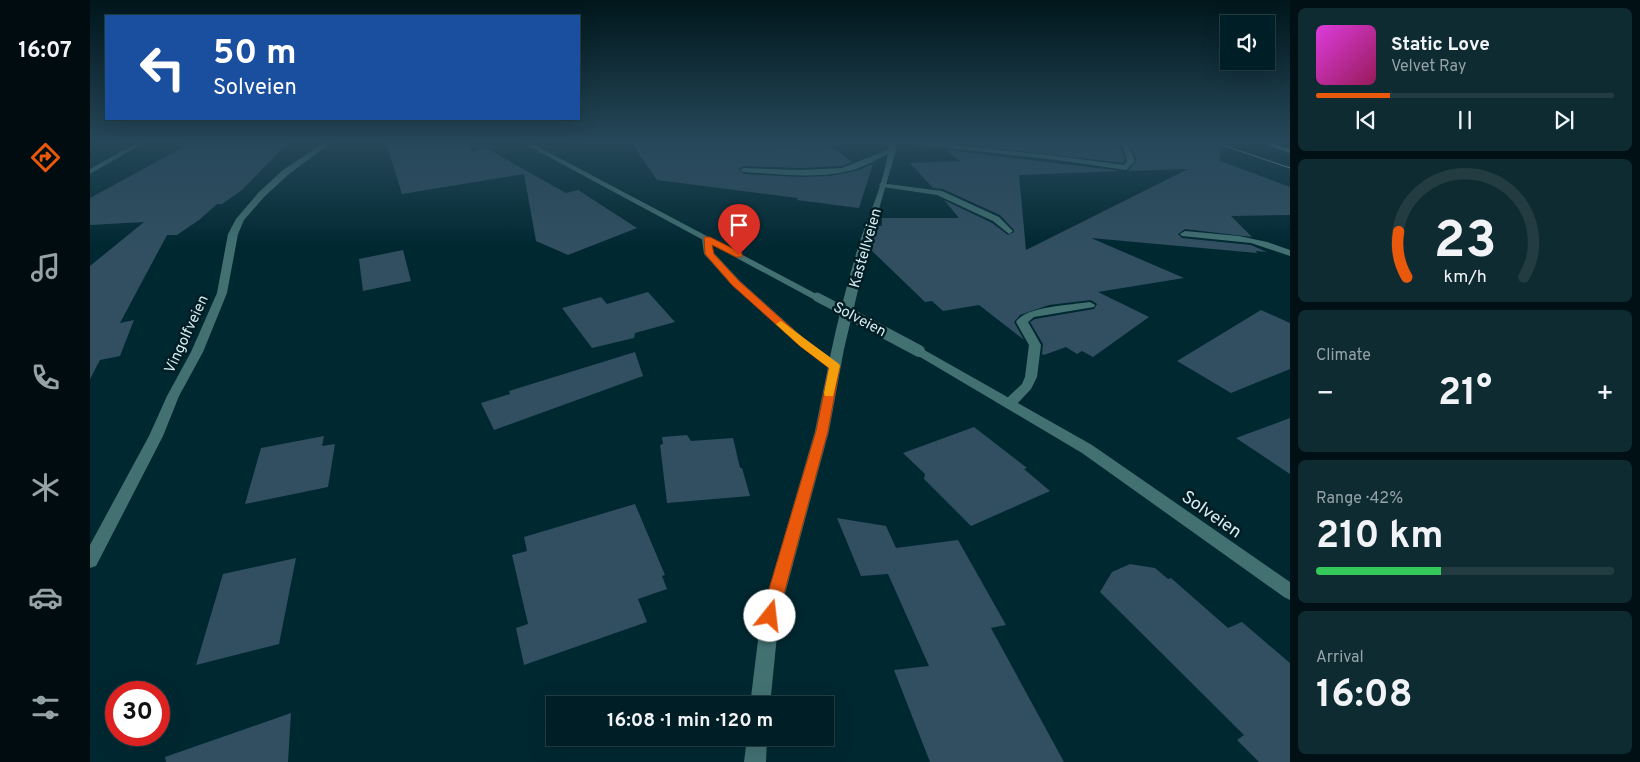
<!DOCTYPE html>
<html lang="en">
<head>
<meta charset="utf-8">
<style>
  :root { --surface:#001e25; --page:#0e2b32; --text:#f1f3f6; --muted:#95a2a7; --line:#223c42; --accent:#ea580c }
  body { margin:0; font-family:Overpass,sans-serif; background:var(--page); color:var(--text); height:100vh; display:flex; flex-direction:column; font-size:19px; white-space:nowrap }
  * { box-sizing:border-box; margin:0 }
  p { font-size:16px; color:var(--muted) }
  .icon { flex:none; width:28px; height:28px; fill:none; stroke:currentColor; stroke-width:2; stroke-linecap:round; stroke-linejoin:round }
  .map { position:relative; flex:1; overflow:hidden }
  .details { display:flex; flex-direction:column; gap:8px; padding:8px; background:#001014; width:350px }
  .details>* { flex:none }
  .guide { position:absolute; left:15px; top:15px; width:475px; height:105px; border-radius:0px; box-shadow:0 5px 20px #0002,0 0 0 1px var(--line); background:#1a4fa0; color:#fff; overflow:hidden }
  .fabs { position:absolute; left:1130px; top:15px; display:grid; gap:10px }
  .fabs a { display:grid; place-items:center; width:55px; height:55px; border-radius:0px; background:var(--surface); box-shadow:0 5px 20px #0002,0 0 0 1px var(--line); font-size:25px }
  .speed { position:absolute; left:15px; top:681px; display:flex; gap:10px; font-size:25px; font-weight:700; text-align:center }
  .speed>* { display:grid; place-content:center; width:65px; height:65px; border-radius:50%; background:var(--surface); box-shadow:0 5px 20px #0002,0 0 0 1px var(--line); line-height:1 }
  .speed .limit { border:8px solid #d22; background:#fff; color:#111 }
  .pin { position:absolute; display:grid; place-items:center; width:42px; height:42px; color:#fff; margin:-51px -21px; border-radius:50% 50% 50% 0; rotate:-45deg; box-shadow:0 0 5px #0007 }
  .pin .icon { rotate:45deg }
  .me { position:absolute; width:55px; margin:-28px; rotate:16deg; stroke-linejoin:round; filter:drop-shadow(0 0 4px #0008) }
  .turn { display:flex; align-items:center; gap:18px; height:105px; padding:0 25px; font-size:22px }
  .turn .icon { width:65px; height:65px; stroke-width:2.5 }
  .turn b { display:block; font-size:35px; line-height:42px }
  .big { font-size:38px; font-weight:700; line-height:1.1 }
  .details .card { flex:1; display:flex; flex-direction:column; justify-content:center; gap:8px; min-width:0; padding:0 18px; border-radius:8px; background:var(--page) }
  .details .dial { align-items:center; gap:0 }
  .dial svg { height:130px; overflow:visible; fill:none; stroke:var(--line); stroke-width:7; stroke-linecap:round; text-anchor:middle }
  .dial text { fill:var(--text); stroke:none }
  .song { display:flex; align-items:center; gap:15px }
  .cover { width:60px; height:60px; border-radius:8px; background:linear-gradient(135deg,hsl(300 70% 55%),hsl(330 70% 35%)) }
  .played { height:5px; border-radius:2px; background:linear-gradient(90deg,var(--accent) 25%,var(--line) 25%) }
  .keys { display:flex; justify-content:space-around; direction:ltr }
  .heat { display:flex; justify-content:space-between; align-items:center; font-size:28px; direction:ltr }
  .charge { height:8px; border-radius:4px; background:linear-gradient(90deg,#34c759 42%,var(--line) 0) }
  .trip { position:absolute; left:456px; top:696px; width:288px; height:50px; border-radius:0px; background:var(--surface); box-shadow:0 5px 20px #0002,0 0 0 1px var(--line); font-weight:700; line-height:50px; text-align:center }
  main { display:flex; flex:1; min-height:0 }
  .tab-bar { display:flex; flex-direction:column; width:90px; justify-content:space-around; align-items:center; background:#000c0f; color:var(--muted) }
  .tab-bar .icon { width:35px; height:35px }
  .tab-bar .current { color:var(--accent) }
  .tab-bar b { font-size:22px; color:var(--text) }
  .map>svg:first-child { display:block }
  .building { fill:#314f61 }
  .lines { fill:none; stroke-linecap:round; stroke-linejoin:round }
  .service { fill:#437172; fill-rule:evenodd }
  .minor { fill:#437172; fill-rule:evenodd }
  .tertiary { fill:#437172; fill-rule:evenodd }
  .secondary { fill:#509e9f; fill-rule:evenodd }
  .tram { stroke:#a4bdc4; stroke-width:1 }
  .tertiary-bridge-far1 { stroke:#437172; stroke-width:9 }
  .tertiary-bridge { stroke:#437172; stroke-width:12 }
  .route { fill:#ea580c; stroke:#983908 }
  .slow { fill:#f59e0b }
  .labels { text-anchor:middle; stroke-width:5; stroke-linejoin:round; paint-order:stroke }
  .street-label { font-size:15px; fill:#d6eaf0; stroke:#011d24 }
  .near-street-label { font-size:18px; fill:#d6eaf0; stroke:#011d24 }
</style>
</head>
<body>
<main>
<nav class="tab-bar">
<b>16:07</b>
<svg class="icon current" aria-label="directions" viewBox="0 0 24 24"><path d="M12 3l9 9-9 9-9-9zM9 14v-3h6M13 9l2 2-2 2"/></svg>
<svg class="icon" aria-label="music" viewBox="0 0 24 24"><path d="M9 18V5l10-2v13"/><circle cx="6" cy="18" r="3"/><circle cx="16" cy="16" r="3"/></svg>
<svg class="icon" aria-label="phone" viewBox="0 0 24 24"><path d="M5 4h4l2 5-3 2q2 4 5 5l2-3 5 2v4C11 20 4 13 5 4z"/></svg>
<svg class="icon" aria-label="climate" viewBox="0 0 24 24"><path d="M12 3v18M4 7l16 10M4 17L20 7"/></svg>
<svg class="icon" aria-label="car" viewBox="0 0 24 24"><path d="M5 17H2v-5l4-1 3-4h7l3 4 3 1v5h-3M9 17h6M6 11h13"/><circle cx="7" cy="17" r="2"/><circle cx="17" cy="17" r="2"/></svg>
<svg class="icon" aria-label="filters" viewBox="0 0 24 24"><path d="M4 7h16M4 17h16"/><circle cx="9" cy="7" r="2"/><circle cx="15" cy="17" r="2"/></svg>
</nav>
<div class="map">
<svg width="1200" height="762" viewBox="0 0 1200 762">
  <rect width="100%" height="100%" fill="#002831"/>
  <path class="building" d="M103,142H198L152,190L132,204H127L109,220L87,235H77L30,323L44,320L30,356L10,360L0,379V266L54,222L0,225V198Z
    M296,142H376L382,152L396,148L476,193L488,190L547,228L478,255L446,241L434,174L312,194Z
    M541,142H689L690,146L735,142L762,162L752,166L710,168L654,166L648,169L654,174L710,177L739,176L766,171L783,164L769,208L707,200L708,198L567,180Z
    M853,142H1022L1031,149L1035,161L1033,163Z
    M1034,142H1129L1130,161L1200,187V215L1141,216L1162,237L1095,229L1088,234L1092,238L1161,245L1177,252L1166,251L1167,253L1001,238L1094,278L1008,292L1059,317L1003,357L992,351L987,354L976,347L954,355L952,354L953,344L940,322L945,319L1004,309L1007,304L1001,300L959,305L930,315L924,322L934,340L889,305L853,311L842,301L835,302L780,249L786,226H792V218H869L854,200L902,223L918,235L924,232V230L910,215L853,189L843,188L820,163L870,161L856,150L1032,171L929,175L936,250L1098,169L1038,171L1047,160L1041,148Z
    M313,250L321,281L273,291L269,259Z
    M558,292L585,322L545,333L544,338L502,348L472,308L511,297L517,304Z
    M1171,310L1200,323V369L1141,393L1087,361Z
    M545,352L553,376L404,430L391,403L420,394L419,391Z
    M1200,418V474L1146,438Z
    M884,427L937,468L934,469L960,491L881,526L834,479L835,474L813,453Z
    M597,435L601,441L643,438L650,468H652L660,496L577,503L570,445L573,444L572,437Z
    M234,436L232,446L245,444L238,487L155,504L171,448Z
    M545,504L575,575L572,576L577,589L548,599L557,622L434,665L426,628L438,624L422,555L437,551L434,537Z
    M747,518L796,526L806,548L868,540L916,625L901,628L974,762H840L804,670L839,666L798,574L771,576Z
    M206,558L189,644L106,665L133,574Z
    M1040,564L1065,568L1078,579L1081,578L1138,628L1152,622L1200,663V762H1169L1147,740L1154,735L1010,592L1022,572Z
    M201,713L198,762H76L75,757Z"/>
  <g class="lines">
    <path class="service" d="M819,142H838L967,156L1034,165L1037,161L1033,148L1024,142C1038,141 1040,149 1045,161L1036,170L967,160L822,144Z
      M802,148L804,149V151C791,157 779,164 766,169C731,180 690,174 654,172L650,170L654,168L710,170L752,168Z
      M790,183L852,191L909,217L923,231L919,234L903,221L847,195L793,187L789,185Z
      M1095,231L1149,236L1177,242L1200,250V256L1161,243L1092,236L1090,234Z
      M1000,302L1005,305L1004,307L944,317L938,322L951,345L947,377L941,389L925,406H915L913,403L915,400L932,384L935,377L939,345L926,322C935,306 982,305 1000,302Z"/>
    <path class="minor" d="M48,142H55L0,174V169Z
      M235,142H242L199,174L175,196L154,220L148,234L137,293L113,352L89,396L73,436L6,566L0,568V545L59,436L77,396L101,352L127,293L138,234L146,219L169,192L193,170Z
      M799,142H805L806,150L779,244L754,349L739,431L689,616L680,705H660L671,616L725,431L738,367L710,346L642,285L614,254L612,239L614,237H620L624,253L650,281L718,342L740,357C748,319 758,279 770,241C781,210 797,175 799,142Z
      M657,738H677L676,762H654Z"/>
    <path class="tertiary" d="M431,142H439L732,297L731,299H723Z
      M829,347L1002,445L1200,582V600L1194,597L992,453L825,354L823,351L825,348Z"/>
    <path class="secondary" d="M1169,142H1178L1200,149V153Z"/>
    <path class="tram" d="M1123,142L1200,168"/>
    <path class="tertiary-bridge-far1" d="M727,297L752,310"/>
    <path class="tertiary-bridge" d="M750,309L829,351"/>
  </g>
  <linearGradient id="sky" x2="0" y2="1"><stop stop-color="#00161b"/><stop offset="0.57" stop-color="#26485a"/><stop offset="1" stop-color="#26485a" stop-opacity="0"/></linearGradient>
  <rect width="1200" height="248" fill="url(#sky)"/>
  <path class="route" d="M614,237H620L652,253V257H646L622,245L624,254L649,281L717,342L750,366L738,431L688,616L685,621L680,623L674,621L671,616L726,431L739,368L710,346L642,285L615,254Z"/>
  <path class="slow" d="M691,321L749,364L750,366L743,396H735L734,393L739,368L710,346L688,326L686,324Z"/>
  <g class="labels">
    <g class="street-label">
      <text transform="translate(775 248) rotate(-74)" y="5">Kastellveien</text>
      <text transform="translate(770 319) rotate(28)" y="5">Solveien</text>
      <text transform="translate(96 334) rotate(-65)" y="5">Vingolfveien</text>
    </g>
    <g class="near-street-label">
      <text transform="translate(1122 514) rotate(35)" y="6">Solveien</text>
    </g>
  </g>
</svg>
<div class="fabs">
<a><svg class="icon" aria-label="sound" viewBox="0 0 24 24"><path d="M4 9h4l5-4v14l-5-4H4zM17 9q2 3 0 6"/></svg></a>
</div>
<div class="speed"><div class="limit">30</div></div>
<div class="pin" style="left:649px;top:255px;background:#d93025"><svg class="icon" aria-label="arrive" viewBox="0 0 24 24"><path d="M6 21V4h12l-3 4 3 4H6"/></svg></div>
<svg class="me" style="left:680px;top:616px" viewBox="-20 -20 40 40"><circle r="19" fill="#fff"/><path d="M0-13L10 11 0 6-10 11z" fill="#ea580c"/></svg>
<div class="trip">16:08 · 1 min · 120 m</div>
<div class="guide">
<div class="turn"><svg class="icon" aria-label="left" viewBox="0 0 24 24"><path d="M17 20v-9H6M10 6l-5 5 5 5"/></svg><div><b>50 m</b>Solveien</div></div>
</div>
</div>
<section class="details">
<div class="card">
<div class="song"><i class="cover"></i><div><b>Static Love</b><p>Velvet Ray</p></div></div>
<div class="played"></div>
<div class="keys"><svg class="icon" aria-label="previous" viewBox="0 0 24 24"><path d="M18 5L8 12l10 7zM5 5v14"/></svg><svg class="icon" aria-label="pause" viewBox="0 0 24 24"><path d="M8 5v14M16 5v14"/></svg><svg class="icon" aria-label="next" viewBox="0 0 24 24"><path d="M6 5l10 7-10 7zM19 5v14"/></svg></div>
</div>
<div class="card dial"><svg viewBox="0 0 100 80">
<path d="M14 69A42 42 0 1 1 86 69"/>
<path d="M14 69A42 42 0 0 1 9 41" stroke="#ea580c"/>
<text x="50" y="56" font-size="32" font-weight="700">23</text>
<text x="50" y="72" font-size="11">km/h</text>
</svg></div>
<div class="card"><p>Climate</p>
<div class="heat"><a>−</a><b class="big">21°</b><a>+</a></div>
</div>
<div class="card"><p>Range · 42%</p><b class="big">210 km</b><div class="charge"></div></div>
<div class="card"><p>Arrival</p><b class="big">16:08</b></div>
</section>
</main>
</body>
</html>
